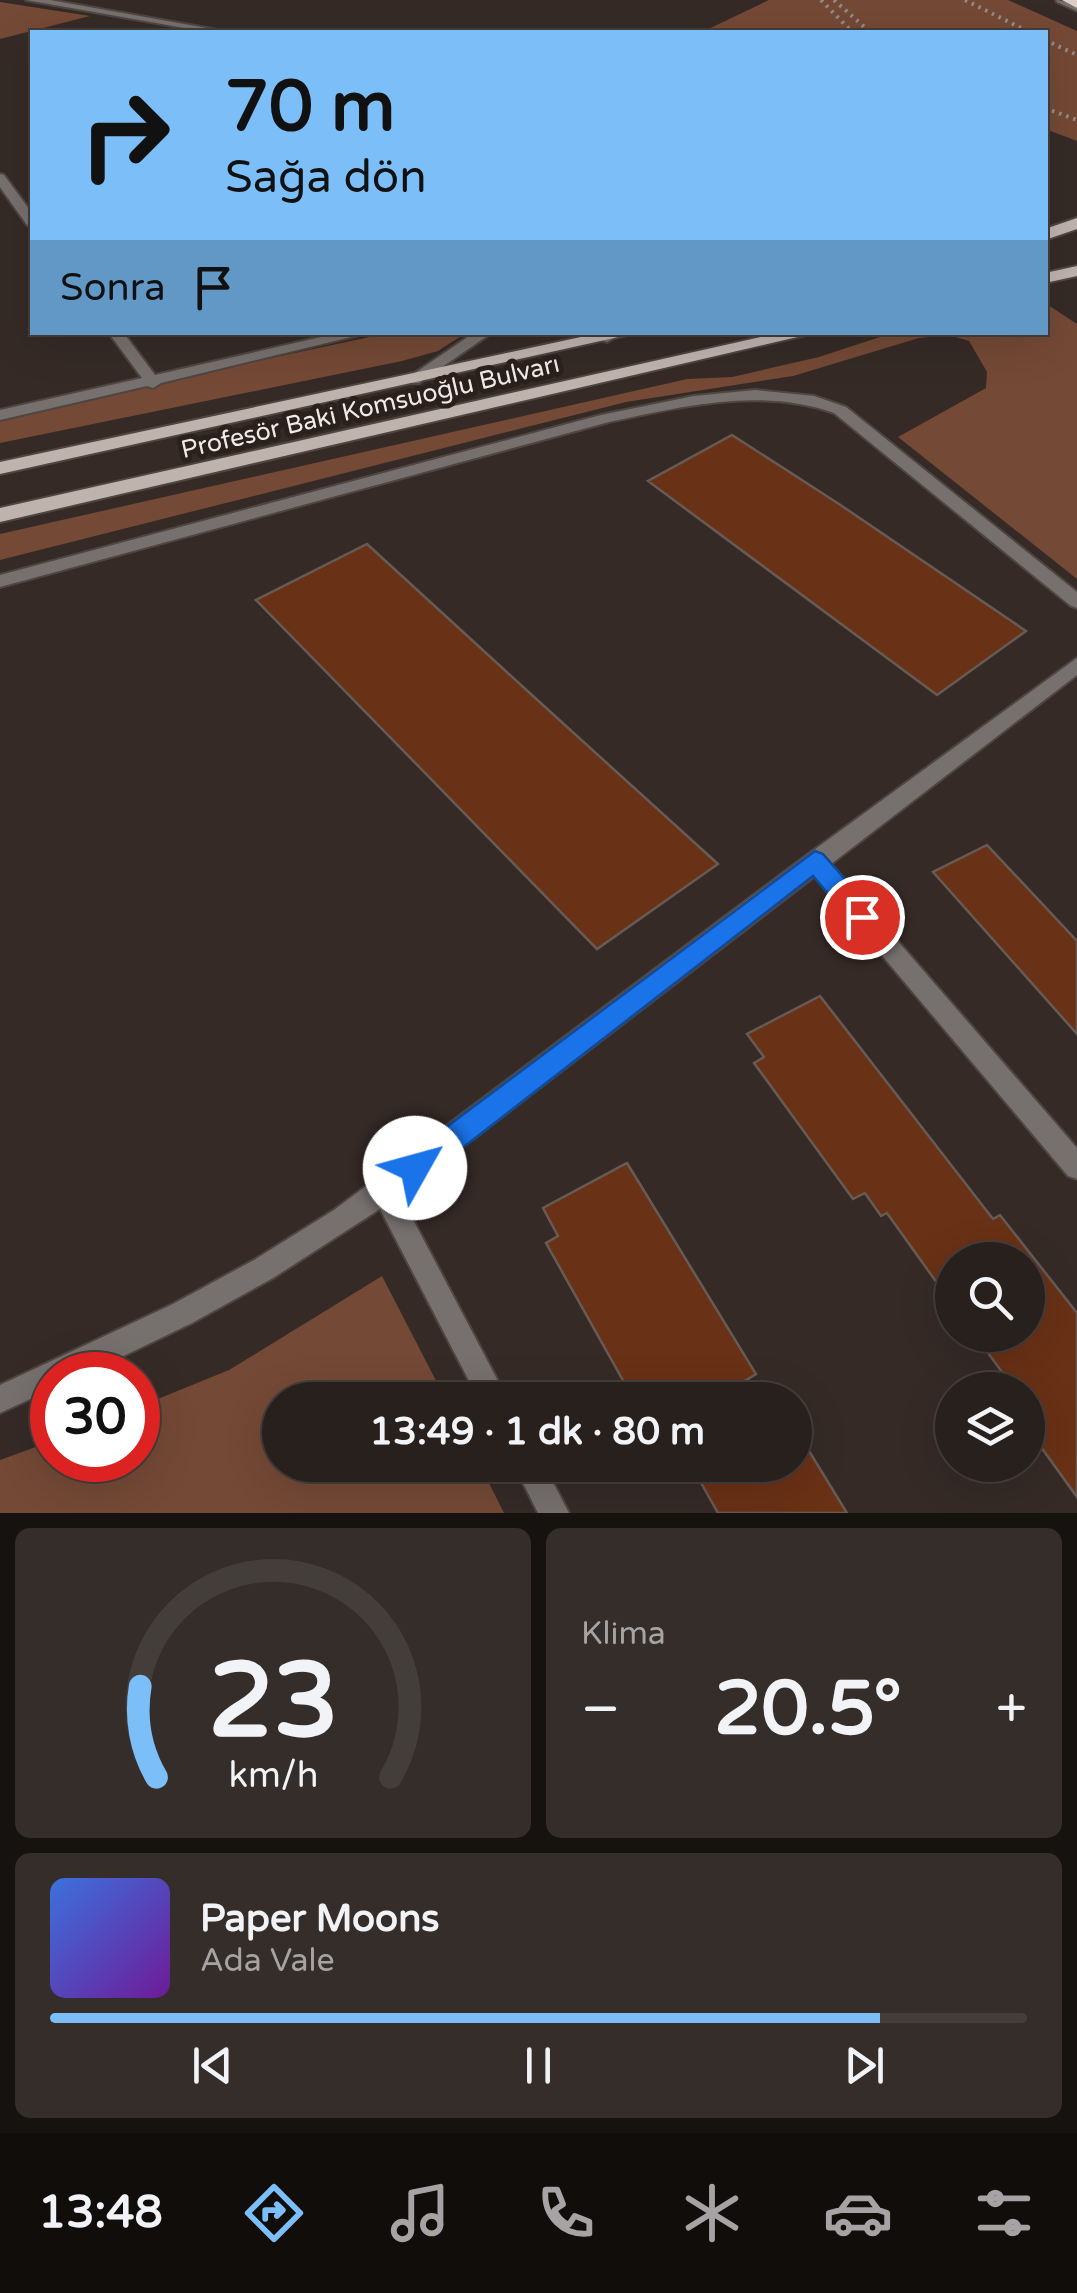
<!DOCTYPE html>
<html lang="tr">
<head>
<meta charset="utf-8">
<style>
  :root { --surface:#28201c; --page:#342d29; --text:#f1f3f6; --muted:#a5a3a3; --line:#443e3b; --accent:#7bbef8 }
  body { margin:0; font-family:"Varela Round",sans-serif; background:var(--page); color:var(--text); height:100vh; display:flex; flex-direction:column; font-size:38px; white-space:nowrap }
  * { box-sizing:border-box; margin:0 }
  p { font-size:32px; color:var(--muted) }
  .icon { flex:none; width:55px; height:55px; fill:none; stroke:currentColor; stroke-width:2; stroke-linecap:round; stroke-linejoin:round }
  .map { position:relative; height:1513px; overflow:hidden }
  .drawer { display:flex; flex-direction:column; gap:15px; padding:15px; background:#16120f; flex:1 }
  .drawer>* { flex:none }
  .hud { position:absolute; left:30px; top:30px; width:1018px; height:305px; border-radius:0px; box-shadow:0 10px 40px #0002,0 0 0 2px var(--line); background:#7bbef8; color:#111; overflow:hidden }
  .fabs { position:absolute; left:935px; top:1242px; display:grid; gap:20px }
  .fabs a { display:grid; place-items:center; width:110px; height:110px; border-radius:50%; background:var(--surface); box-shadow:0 10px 40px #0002,0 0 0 2px var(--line); font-size:50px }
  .speed { position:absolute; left:30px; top:1352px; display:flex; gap:20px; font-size:50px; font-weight:700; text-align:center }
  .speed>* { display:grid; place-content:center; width:130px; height:130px; border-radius:50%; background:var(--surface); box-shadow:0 10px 40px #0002,0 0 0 2px var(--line); line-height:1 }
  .speed .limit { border:15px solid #d22; background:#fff; color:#111 }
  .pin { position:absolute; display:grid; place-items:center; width:85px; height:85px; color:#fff; margin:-42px; border:5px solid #fff; border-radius:50%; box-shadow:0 2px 10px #0007 }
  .me { position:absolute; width:110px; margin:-55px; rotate:52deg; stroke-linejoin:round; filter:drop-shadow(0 0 8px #0008) }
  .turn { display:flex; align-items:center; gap:35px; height:210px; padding:0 30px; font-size:45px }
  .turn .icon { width:130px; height:130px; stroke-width:2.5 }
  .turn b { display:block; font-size:70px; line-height:85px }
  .then { display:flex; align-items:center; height:95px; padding:0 30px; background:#0003; gap:20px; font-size:38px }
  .big { font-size:75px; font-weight:700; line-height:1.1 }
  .drawer .card { flex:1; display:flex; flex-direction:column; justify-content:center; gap:15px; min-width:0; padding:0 35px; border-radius:15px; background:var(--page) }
  .drawer .dial { align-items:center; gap:0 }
  .dial svg { height:260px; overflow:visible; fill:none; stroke:var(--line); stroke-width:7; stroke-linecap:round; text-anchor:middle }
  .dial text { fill:var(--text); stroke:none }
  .song { display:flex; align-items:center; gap:30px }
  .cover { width:120px; height:120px; border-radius:15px; background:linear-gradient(135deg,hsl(220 70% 55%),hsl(280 70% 35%)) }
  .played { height:10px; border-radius:5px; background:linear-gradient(90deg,var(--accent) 85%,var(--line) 85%) }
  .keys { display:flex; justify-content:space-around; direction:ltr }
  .heat { display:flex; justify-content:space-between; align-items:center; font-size:55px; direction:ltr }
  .drawer .tiles { flex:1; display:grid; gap:15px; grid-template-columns:1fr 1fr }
  .card:last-child { grid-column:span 2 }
  .trip { position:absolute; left:262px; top:1382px; width:550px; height:100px; border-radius:50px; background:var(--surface); box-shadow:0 10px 40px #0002,0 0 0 2px var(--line); font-weight:700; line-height:100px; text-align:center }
  .dock { display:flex; height:160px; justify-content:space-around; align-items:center; background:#100d0b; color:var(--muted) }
  .dock .icon { width:70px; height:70px }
  .dock .on { color:var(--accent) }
  .dock b { font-size:45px; color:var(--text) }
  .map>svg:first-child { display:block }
  .green { fill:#744936 }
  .building { fill:#693116; stroke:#675b55; stroke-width:2.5 }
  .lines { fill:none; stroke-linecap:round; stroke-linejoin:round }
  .service-casing { stroke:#4f4541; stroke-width:4 }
  .minor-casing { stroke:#4f4541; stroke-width:4 }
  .primary-casing { stroke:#4f4541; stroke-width:4 }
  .motorway-casing { stroke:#4f4541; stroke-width:4 }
  .path { stroke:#958c88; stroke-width:4; stroke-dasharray:2.5 5; stroke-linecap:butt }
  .service { fill:#76706e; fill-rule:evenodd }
  .minor { fill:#76706e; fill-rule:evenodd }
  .primary { fill:#bfb3ae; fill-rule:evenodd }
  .motorway { fill:#dccdc7; fill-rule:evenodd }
  .route { fill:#1a73e8; stroke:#114b97; stroke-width:2.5 }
  .labels { text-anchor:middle; stroke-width:10; stroke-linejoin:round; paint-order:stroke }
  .far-street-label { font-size:25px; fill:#f1eae7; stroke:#2b211c }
</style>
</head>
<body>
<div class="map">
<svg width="1077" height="1513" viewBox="0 0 1077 1513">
  <rect width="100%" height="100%" fill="#352a26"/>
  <path class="green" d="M769,0H1008L1077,31V141L1045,129V32H702Z
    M0,2L90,16L0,39Z
    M1045,303L1077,324V579L898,437L986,388L987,372L969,341L949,335L919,338L793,376L626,402L0,560V534L687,379L732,377L819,357L892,333L1045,332Z
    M388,333H466L438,351L402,361L0,443V416Z
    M382,1276L446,1400H280V1465H480L504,1513H0V1460L52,1441V1460H138V1407L229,1370Z"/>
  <path class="building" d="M732,435L839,504L1026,631L937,695L648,481Z
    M367,544L533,696L718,864L597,949L256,600Z
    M987,845L1077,941V1034L933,872Z
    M820,996L993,1219L1000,1215L1077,1313V1497L1028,1429V1390H1015L975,1335H1028V1260H952V1304L887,1213L881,1216L865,1193L853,1199L754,1063L764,1057L747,1034Z
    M627,1163L756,1374L714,1400H634L546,1243L558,1236L543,1208Z
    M795,1428L847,1513H718L691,1465H795Z"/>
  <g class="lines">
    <defs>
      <path id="service" d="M26,0H50L229,32H207Z
        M1056,0L1077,4V11L1057,2Z"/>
      <path id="minor" d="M0,174L4,175L32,213V226L27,225L0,187Z
        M108,332H123L155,375L343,332H372L161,383L153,388L147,386L0,420V410L142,378Z
        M475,332H493L419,383H409V377Z
        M575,332H602L614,338L607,342Z
        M755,390L814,396L846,407L1077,592V608L1071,606L834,413C760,387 684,406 609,422L0,587V575L601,415L694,396Z
        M1077,658V675L831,864L1077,1148V1179L1068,1176L815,876L400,1195L508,1400H479L380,1209L273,1278L192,1323L84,1375H52V1389L0,1413V1385L173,1304L254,1260L334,1210L807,855Z
        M514,1465H544L569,1513H538Z"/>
      <path id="primary" d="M1077,218V229L1045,240V229Z
        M1077,266V276L1045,283V273Z
        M604,332H641L0,474V462Z
        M783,332H819L0,522V508Z"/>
      <path id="motorway" d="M1062,0H1077V8Z"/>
    </defs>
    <use href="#service" class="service-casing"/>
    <use href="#minor" class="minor-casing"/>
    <use href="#primary" class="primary-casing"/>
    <use href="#motorway" class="motorway-casing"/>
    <path class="path" d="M821,0L852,32
      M834,0L870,32
      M965,0L1029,32
      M1045,40L1077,55
      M1045,108L1077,120"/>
    <use href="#service" class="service"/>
    <use href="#minor" class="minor"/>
    <use href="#primary" class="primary"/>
    <use href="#motorway" class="motorway"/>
  </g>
  <path class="route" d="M815,851L823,854L871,909L875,917L871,924H854L813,876L425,1177L415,1181L405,1177L401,1168L405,1158Z"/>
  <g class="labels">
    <g class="far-street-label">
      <text transform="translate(370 406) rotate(-13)" y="9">Profesör Baki Komsuoğlu Bulvarı</text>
    </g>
  </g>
</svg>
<div class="fabs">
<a><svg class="icon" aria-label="search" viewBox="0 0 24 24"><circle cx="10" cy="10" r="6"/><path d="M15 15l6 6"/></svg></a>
<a><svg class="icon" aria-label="layers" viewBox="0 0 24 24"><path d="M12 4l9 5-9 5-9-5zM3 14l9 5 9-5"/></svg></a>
</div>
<div class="speed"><div class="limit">30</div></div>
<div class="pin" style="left:862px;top:917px;background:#d93025"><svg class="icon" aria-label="arrive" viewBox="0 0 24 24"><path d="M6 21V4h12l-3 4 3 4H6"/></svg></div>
<svg class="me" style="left:415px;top:1168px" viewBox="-20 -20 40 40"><circle r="19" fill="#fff"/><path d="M0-13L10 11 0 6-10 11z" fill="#1a73e8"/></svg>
<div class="trip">13:49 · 1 dk · 80 m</div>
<div class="hud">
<div class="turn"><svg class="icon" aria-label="right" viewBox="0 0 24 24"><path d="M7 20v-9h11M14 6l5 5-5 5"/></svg><div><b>70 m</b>Sağa dön</div></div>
<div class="then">Sonra<svg class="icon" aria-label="arrive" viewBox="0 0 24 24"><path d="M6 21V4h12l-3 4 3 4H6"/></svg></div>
</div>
</div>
<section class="drawer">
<div class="tiles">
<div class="card dial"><svg viewBox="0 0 100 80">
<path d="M14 69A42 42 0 1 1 86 69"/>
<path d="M14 69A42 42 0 0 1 9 41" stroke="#7bbef8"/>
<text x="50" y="56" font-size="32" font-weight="700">23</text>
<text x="50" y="72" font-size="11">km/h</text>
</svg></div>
<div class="card"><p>Klima</p>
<div class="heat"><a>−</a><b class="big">20.5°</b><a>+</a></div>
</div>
<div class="card">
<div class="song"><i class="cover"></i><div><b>Paper Moons</b><p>Ada Vale</p></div></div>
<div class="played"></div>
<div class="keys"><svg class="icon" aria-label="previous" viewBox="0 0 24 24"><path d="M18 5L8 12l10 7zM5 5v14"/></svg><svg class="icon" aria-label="pause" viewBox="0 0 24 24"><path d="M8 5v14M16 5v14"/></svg><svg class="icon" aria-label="next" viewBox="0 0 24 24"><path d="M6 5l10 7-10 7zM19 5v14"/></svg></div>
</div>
</div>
</section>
<nav class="dock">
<b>13:48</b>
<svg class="icon on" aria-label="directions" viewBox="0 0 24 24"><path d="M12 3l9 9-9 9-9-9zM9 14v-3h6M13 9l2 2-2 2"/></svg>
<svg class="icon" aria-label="music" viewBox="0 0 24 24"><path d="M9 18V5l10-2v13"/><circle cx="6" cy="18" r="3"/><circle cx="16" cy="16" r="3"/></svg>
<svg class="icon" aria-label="phone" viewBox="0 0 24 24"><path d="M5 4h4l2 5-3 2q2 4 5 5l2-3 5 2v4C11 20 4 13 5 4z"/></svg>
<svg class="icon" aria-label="climate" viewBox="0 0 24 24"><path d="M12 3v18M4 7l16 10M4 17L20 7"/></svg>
<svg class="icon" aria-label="car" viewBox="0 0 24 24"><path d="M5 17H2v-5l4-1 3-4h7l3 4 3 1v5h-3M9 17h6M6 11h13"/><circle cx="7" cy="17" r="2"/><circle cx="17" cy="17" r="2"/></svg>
<svg class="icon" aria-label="filters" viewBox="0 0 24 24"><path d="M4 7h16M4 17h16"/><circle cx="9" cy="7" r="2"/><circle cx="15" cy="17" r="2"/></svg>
</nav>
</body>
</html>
